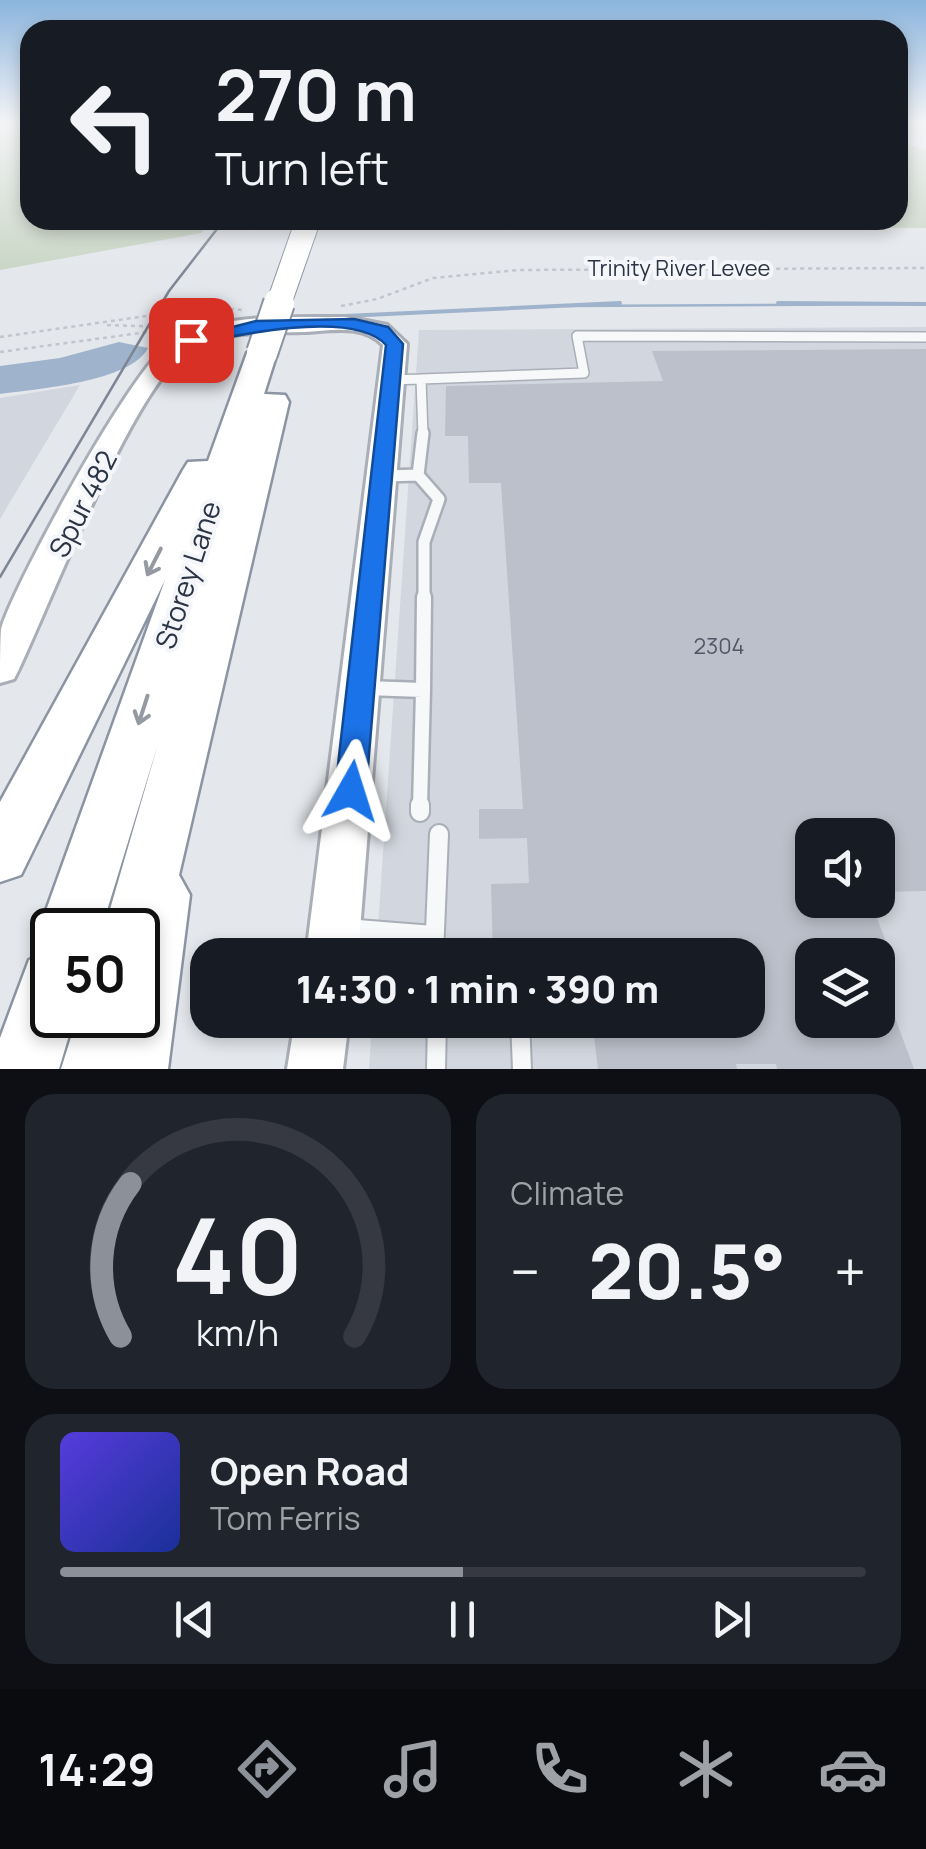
<!DOCTYPE html>
<html lang="en">
<head>
<meta charset="utf-8">
<style>
  :root { --surface:#171b24; --page:#20242c; --text:#f1f3f6; --muted:#9ea1a6; --line:#363941; --accent:#8c9099 }
  body { margin:0; font-family:Manrope,sans-serif; background:var(--page); color:var(--text); height:100vh; display:flex; flex-direction:column; font-size:38px; white-space:nowrap }
  * { box-sizing:border-box; margin:0 }
  p { font-size:32px; color:var(--muted) }
  .icon { flex:none; width:55px; height:55px; fill:none; stroke:currentColor; stroke-width:2; stroke-linecap:round; stroke-linejoin:round }
  .map { position:relative; height:1069px; overflow:hidden }
  .sheet { display:flex; flex-direction:column; gap:25px; padding:25px; background:#0d0f14; flex:1 }
  .sheet>* { flex:none }
  .banner { position:absolute; left:20px; top:20px; width:888px; height:210px; border-radius:30px; box-shadow:0 5px 15px #0003; background:#171b24; color:var(--text); overflow:hidden }
  .buttons { position:absolute; left:795px; top:818px; display:grid; gap:20px }
  .buttons a { display:grid; place-items:center; width:100px; height:100px; border-radius:20px; background:var(--surface); box-shadow:0 5px 15px #0003; font-size:50px }
  .speed { position:absolute; left:30px; top:908px; display:flex; gap:20px; font-size:50px; font-weight:700; text-align:center }
  .speed>* { display:grid; place-content:center; width:130px; height:130px; border-radius:50%; background:var(--surface); box-shadow:0 5px 15px #0003; line-height:1 }
  .speed .limit { border:5px solid #111; border-radius:15px; background:#fff; color:#111 }
  .pin { position:absolute; display:grid; place-items:center; width:85px; height:85px; color:#fff; margin:-42px; border-radius:20px; box-shadow:0 5px 15px #0006 }
  .me { position:absolute; width:110px; margin:-55px; rotate:6deg; stroke-linejoin:round; filter:drop-shadow(0 0 8px #0008) }
  .turn { display:flex; align-items:center; gap:35px; height:210px; padding:0 30px; font-size:45px }
  .turn .icon { width:130px; height:130px; stroke-width:2.5 }
  .turn b { display:block; font-size:70px; line-height:85px }
  .big { font-size:75px; font-weight:800; line-height:1.1 }
  .sheet .widget { flex:1; display:flex; flex-direction:column; justify-content:center; gap:15px; min-width:0; padding:0 35px; border-radius:30px; background:var(--page) }
  .sheet .dial { align-items:center; gap:0 }
  .dial svg { height:260px; overflow:visible; fill:none; stroke:var(--line); stroke-width:7; stroke-linecap:round; text-anchor:middle }
  .dial text { fill:var(--text); stroke:none }
  .song { display:flex; align-items:center; gap:30px }
  .cover { width:120px; height:120px; border-radius:15px; background:linear-gradient(135deg,hsl(250 70% 55%),hsl(230 70% 35%)) }
  .played { height:10px; border-radius:5px; background:linear-gradient(90deg,var(--accent) 50%,var(--line) 50%) }
  .keys { display:flex; justify-content:space-around; direction:ltr }
  .heat { display:flex; justify-content:space-between; align-items:center; font-size:55px; direction:ltr }
  .sheet .tiles { flex:1; display:grid; gap:25px; grid-template-columns:1fr 1fr }
  .widget:last-child { grid-column:span 2 }
  .trip { position:absolute; left:190px; top:938px; width:575px; height:100px; border-radius:30px; background:var(--surface); box-shadow:0 5px 15px #0003; font-weight:800; line-height:100px; text-align:center }
  .dock { display:flex; height:160px; justify-content:space-around; align-items:center; background:#090b0e; color:var(--muted) }
  .dock .icon { width:70px; height:70px }
  .dock .on { color:var(--accent) }
  .dock b { font-size:45px; color:var(--text) }
  .map>svg:first-child { display:block }
  .built { fill:#d2d6de; fill-rule:evenodd }
  .green { fill:#c9d6c5 }
  .water { fill:#9fb4cc }
  .lines { fill:none; stroke-linecap:round; stroke-linejoin:round }
  .stream-far1 { stroke:#9fb4cc; stroke-width:2.5 }
  .stream { stroke:#9fb4cc; stroke-width:4 }
  .building { fill:#bbc0ca }
  .lane-far3-casing { stroke:#a9aeb7; stroke-width:12 }
  .lane-far2-casing { stroke:#a9aeb7; stroke-width:16 }
  .lane-far1-casing { stroke:#a9aeb7; stroke-width:19 }
  .lane-casing { stroke:#a9aeb7; stroke-width:22 }
  .secondary-casing { stroke:#a9aeb7; stroke-width:6 }
  .highway-casing { stroke:#8b94a3; stroke-width:5 }
  .path { stroke:#c2c5cb; stroke-width:2.5; stroke-dasharray:4 4; stroke-linecap:butt }
  .lane-far3 { stroke:#f7f8fa; stroke-width:9 }
  .lane-far2 { stroke:#f7f8fa; stroke-width:11 }
  .lane-far1 { stroke:#f7f8fa; stroke-width:14 }
  .lane { stroke:#f7f8fa; stroke-width:18 }
  .secondary { fill:#fff; fill-rule:evenodd }
  .highway { fill:#fff; fill-rule:evenodd }
  .tram { stroke:#7d8696; stroke-width:2.5 }
  .highway-bridge-far1-casing { stroke:#8b94a3; stroke-width:26; stroke-linecap:butt }
  .highway-bridge-casing { stroke:#8b94a3; stroke-width:34; stroke-linecap:butt }
  .highway-bridge-far1 { stroke:#fff; stroke-width:24 }
  .highway-bridge { stroke:#fff; stroke-width:30 }
  .oneway { stroke:#959aa2 }
  .route { fill:#1a73e8; stroke:#114b97; stroke-width:2.5 }
  .labels { text-anchor:middle; stroke-width:8; stroke-linejoin:round; paint-order:stroke }
  .far-street-label { font-size:22px; fill:#2b3445; stroke:#f4f6f9 }
  .number-label { font-size:22px; fill:#4f5766 }
  .street-label { font-size:28px; fill:#2b3445; stroke:#f4f6f9 }
</style>
</head>
<body>
<div class="map">
<svg width="926" height="1069" viewBox="0 0 926 1069">
  <rect width="100%" height="100%" fill="#e4e7ec"/>
  <path class="built" d="M926,327V1069H369L372,1020H748V955H376L419,330ZM812,835H878V900H812ZM812,955H878V1020H812Z
    M80,385L0,519V398Z"/>
  <path class="green" d="M0,122H30V220H213L201,233L0,270Z
    M898,142L926,150V228L345,224L346,220H898Z"/>
  <path class="water" d="M119,342L148,348C131,382 36,389 0,394V366L60,358Z"/>
  <g class="lines">
    <path class="stream-far1" d="M565,306L926,304"/>
    <path class="stream" d="M778,303L926,304
      M324,317L620,303
      M199,324L228,323"/>
  </g>
  <path class="building" d="M926,349V891L878,892V835H812V900H870L890,952L812,955V1020H878L879,974L914,1069H777L776,1064H736L737,1069H598L592,1020H748V955H493L491,884L529,883L527,838L479,839V809H523L501,483H469L468,436H445L446,386L663,381L652,351Z"/>
  <g class="lines">
    <defs>
      <path id="lane-far3" d="M421,379L584,373L577,336L926,337
        M390,380L421,379L423,435"/>
      <path id="lane-far2" d="M418,475L439,499L424,542V599
        M385,476L418,475L423,433"/>
      <path id="lane-far1" d="M366,688L423,690L420,807
        M423,690L424,597"/>
      <path id="lane" d="M420,812V805
        M345,928L433,935
        M434,955L439,834
        M520,1020L522,1069
        M436,1069L437,1020"/>
      <path id="secondary" d="M345,317L387,325L407,344L358,955H306L383,345C362,323 330,331 304,332C266,333 217,329 185,353C132,392 51,601 19,669L14,679L0,683C0,667 0,645 1,629C14,584 135,362 172,341C220,312 290,318 345,317Z
        M295,1020H349L343,1069H287Z"/>
      <path id="highway" d="M262,344L277,353L264,394L285,395L289,402L179,875L190,895L168,1069H61L78,1015H138V930H104L158,744L101,930H52V1015H75L59,1069H0V1038L29,960L50,951L39,930L165,580L21,875L0,882V802L183,470L188,462L208,461L247,353Z"/>
    </defs>
    <use href="#lane-far3" class="lane-far3-casing"/>
    <use href="#lane-far2" class="lane-far2-casing"/>
    <use href="#lane-far1" class="lane-far1-casing"/>
    <use href="#lane" class="lane-casing"/>
    <use href="#secondary" class="secondary-casing"/>
    <use href="#highway" class="highway-casing"/>
    <path class="path" d="M341,306L377,299L433,278L518,270L926,268
      M107,325L167,327
      M0,337L209,307L242,310
      M0,352L177,328"/>
    <use href="#lane-far3" class="lane-far3"/>
    <use href="#lane-far2" class="lane-far2"/>
    <use href="#lane-far1" class="lane-far1"/>
    <use href="#lane" class="lane"/>
    <use href="#secondary" class="secondary"/>
    <use href="#highway" class="highway"/>
    <path class="tram" d="M0,577L169,291L224,220"/>
    <defs>
      <path id="highway-bridge-far1" d="M278,306L308,220"/>
      <path id="highway-bridge" d="M262,353L279,303"/>
    </defs>
    <use href="#highway-bridge-far1" class="highway-bridge-far1-casing"/>
    <use href="#highway-bridge" class="highway-bridge-casing"/>
    <use href="#highway-bridge-far1" class="highway-bridge-far1"/>
    <use href="#highway-bridge" class="highway-bridge"/>
  </g>
  <defs><path id="oneway-shaft" d="M-6 0H5M1.5-3L5.5 0L1.5 3" fill="none" stroke-width="1.6" stroke-linecap="round" stroke-linejoin="round" transform="scale(2.5)"/></defs>
  <g class="oneway">
    <use href="#oneway-shaft" transform="translate(154 562) rotate(117)"/>
    <use href="#oneway-shaft" transform="translate(143 710) rotate(108)"/>
  </g>
  <linearGradient id="sky" x2="0" y2="1"><stop stop-color="#8bb4dd"/><stop offset="0.45" stop-color="#f3f4f6"/><stop offset="1" stop-color="#f3f4f6" stop-opacity="0"/></linearGradient>
  <rect width="926" height="272" fill="url(#sky)"/>
  <path class="route" d="M354,319L388,327L403,344L366,791L362,800L351,804L340,800L335,791L386,345C353,309 235,335 191,345L182,340L256,321Z"/>
  <g class="labels">
    <g class="far-street-label">
      <text x="679" y="276">Trinity River Levee</text>
    </g>
    <g class="number-label">
      <text x="719" y="654">2304</text>
    </g>
    <g class="street-label">
      <text transform="translate(83 504) rotate(-63)" y="10">Spur 482</text>
      <text transform="translate(188 575) rotate(-72)" y="10">Storey Lane</text>
    </g>
  </g>
</svg>
<div class="buttons">
<a><svg class="icon" aria-label="sound" viewBox="0 0 24 24"><path d="M4 9h4l5-4v14l-5-4H4zM17 9q2 3 0 6"/></svg></a>
<a><svg class="icon" aria-label="layers" viewBox="0 0 24 24"><path d="M12 4l9 5-9 5-9-5zM3 14l9 5 9-5"/></svg></a>
</div>
<div class="speed"><div class="limit">50</div></div>
<div class="pin" style="left:191px;top:340px;background:#d93025"><svg class="icon" aria-label="arrive" viewBox="0 0 24 24"><path d="M6 21V4h12l-3 4 3 4H6"/></svg></div>
<svg class="me" style="left:351px;top:791px" viewBox="-20 -20 40 40"><path d="M0-17L14 15 0 8-14 15z" fill="#1a73e8" stroke="#fff" stroke-width="4"/></svg>
<div class="trip">14:30 · 1 min · 390 m</div>
<div class="banner">
<div class="turn"><svg class="icon" aria-label="left" viewBox="0 0 24 24"><path d="M17 20v-9H6M10 6l-5 5 5 5"/></svg><div><b>270 m</b>Turn left</div></div>
</div>
</div>
<section class="sheet">
<div class="tiles">
<div class="widget dial"><svg viewBox="0 0 100 80">
<path d="M14 69A42 42 0 1 1 86 69"/>
<path d="M14 69A42 42 0 0 1 17 22" stroke="#8c9099"/>
<text x="50" y="56" font-size="32" font-weight="700">40</text>
<text x="50" y="72" font-size="11">km/h</text>
</svg></div>
<div class="widget"><p>Climate</p>
<div class="heat"><a>−</a><b class="big">20.5°</b><a>+</a></div>
</div>
<div class="widget">
<div class="song"><i class="cover"></i><div><b>Open Road</b><p>Tom Ferris</p></div></div>
<div class="played"></div>
<div class="keys"><svg class="icon" aria-label="previous" viewBox="0 0 24 24"><path d="M18 5L8 12l10 7zM5 5v14"/></svg><svg class="icon" aria-label="pause" viewBox="0 0 24 24"><path d="M8 5v14M16 5v14"/></svg><svg class="icon" aria-label="next" viewBox="0 0 24 24"><path d="M6 5l10 7-10 7zM19 5v14"/></svg></div>
</div>
</div>
</section>
<nav class="dock">
<b>14:29</b>
<svg class="icon on" aria-label="directions" viewBox="0 0 24 24"><path d="M12 3l9 9-9 9-9-9zM9 14v-3h6M13 9l2 2-2 2"/></svg>
<svg class="icon" aria-label="music" viewBox="0 0 24 24"><path d="M9 18V5l10-2v13"/><circle cx="6" cy="18" r="3"/><circle cx="16" cy="16" r="3"/></svg>
<svg class="icon" aria-label="phone" viewBox="0 0 24 24"><path d="M5 4h4l2 5-3 2q2 4 5 5l2-3 5 2v4C11 20 4 13 5 4z"/></svg>
<svg class="icon" aria-label="climate" viewBox="0 0 24 24"><path d="M12 3v18M4 7l16 10M4 17L20 7"/></svg>
<svg class="icon" aria-label="car" viewBox="0 0 24 24"><path d="M5 17H2v-5l4-1 3-4h7l3 4 3 1v5h-3M9 17h6M6 11h13"/><circle cx="7" cy="17" r="2"/><circle cx="17" cy="17" r="2"/></svg>
</nav>
</body>
</html>
